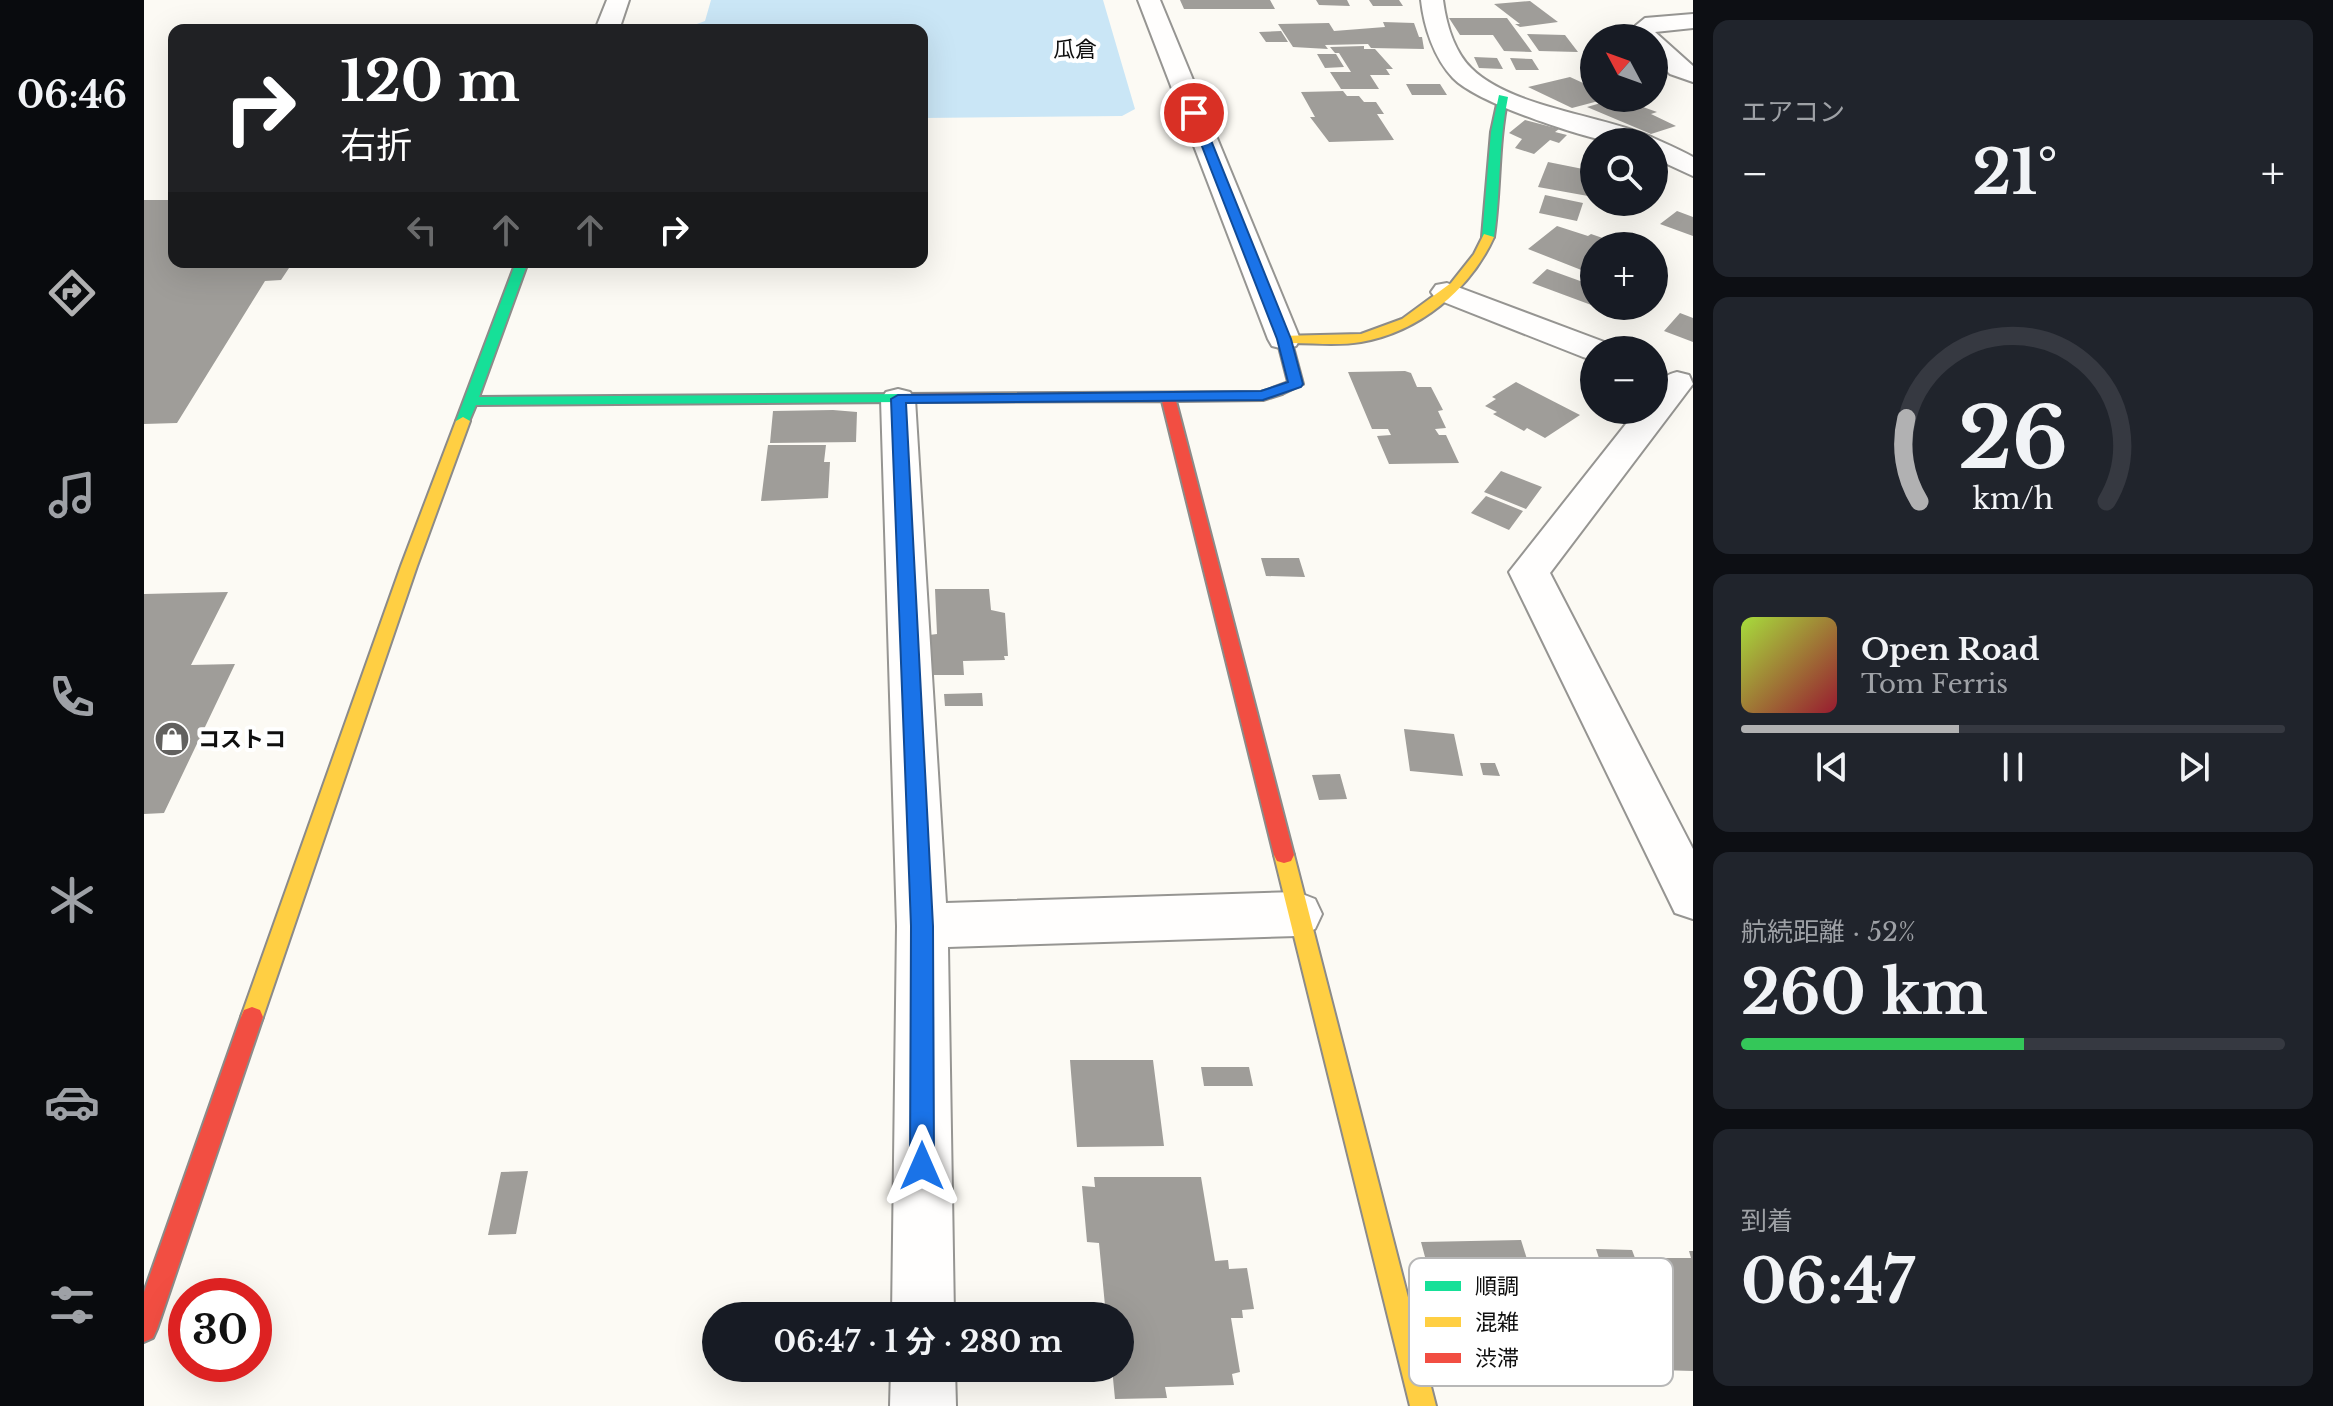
<!DOCTYPE html>
<html lang="ja">
<head>
<meta charset="utf-8">
<style>
  :root { --surface:#171b24; --page:#20242c; --text:#f1f3f6; --muted:#9ea1a6; --line:#363941; --accent:#b1b1b2 }
  body { margin:0; font-family:"Libre Baskerville","Noto Sans JP",serif; background:var(--page); color:var(--text); height:100vh; display:flex; flex-direction:column; font-size:30px; white-space:nowrap }
  * { box-sizing:border-box; margin:0 }
  p { font-size:26px; color:var(--muted) }
  .icon { flex:none; width:44px; height:44px; fill:none; stroke:currentColor; stroke-width:2; stroke-linecap:round; stroke-linejoin:round }
  .map { position:relative; flex:1; overflow:hidden }
  .sheet { display:flex; flex-direction:column; gap:20px; padding:20px; background:#0d0f14; width:640px }
  .sheet>* { flex:none }
  .top-card { position:absolute; left:24px; top:24px; width:760px; height:244px; border-radius:16px; box-shadow:0 8px 32px #0002; background:#202124; color:#fff; overflow:hidden }
  .needle { width:52px; rotate:311deg }
  .buttons { position:absolute; left:1436px; top:24px; display:grid; gap:16px }
  .buttons a { display:grid; place-items:center; width:88px; height:88px; border-radius:50%; background:var(--surface); box-shadow:0 8px 32px #0002; font-size:40px }
  .speed { position:absolute; left:24px; top:1278px; display:flex; gap:16px; font-size:40px; font-weight:700; text-align:center }
  .speed>* { display:grid; place-content:center; width:104px; height:104px; border-radius:50%; background:var(--surface); box-shadow:0 8px 32px #0002; line-height:1 }
  .speed .limit { border:12px solid #d22; background:#fff; color:#111 }
  .pin { position:absolute; display:grid; place-items:center; width:68px; height:68px; color:#fff; margin:-34px; border:4px solid #fff; border-radius:50%; box-shadow:0 2px 8px #0007 }
  .me { position:absolute; width:88px; margin:-44px; rotate:0deg; stroke-linejoin:round; filter:drop-shadow(0 0 6px #0008) }
  .turn { display:flex; align-items:center; gap:28px; height:168px; padding:0 40px; font-size:36px }
  .turn .icon { width:104px; height:104px; stroke-width:2.5 }
  .turn b { display:block; font-size:56px; line-height:68px }
  .lanes { display:flex; align-items:center; height:76px; padding:0 40px; background:#0003; justify-content:center; gap:40px; direction:ltr }
  .lanes .off { opacity:.35 }
  .big { font-size:60px; font-weight:700; line-height:1.1 }
  .sheet .tile { flex:1; display:flex; flex-direction:column; justify-content:center; gap:12px; min-width:0; padding:0 28px; border-radius:16px; background:var(--page) }
  .sheet .dial { align-items:center; gap:0 }
  .dial svg { height:208px; overflow:visible; fill:none; stroke:var(--line); stroke-width:7; stroke-linecap:round; text-anchor:middle }
  .dial text { fill:var(--text); stroke:none }
  .song { display:flex; align-items:center; gap:24px }
  .cover { width:96px; height:96px; border-radius:12px; background:linear-gradient(135deg,hsl(80 70% 55%),hsl(350 70% 35%)) }
  .played { height:8px; border-radius:4px; background:linear-gradient(90deg,var(--accent) 40%,var(--line) 40%) }
  .keys { display:flex; justify-content:space-around; direction:ltr }
  .heat { display:flex; justify-content:space-between; align-items:center; font-size:44px; direction:ltr }
  .charge { height:12px; border-radius:6px; background:linear-gradient(90deg,#34c759 52%,var(--line) 0) }
  .trip { position:absolute; left:558px; top:1302px; width:432px; height:80px; border-radius:40px; background:var(--surface); box-shadow:0 8px 32px #0002; font-weight:700; line-height:80px; text-align:center }
  main { display:flex; flex:1; min-height:0 }
  .tab-bar { display:flex; flex-direction:column; width:144px; justify-content:space-around; align-items:center; background:#090b0e; color:var(--muted) }
  .tab-bar .icon { width:56px; height:56px }
  .tab-bar .current { color:var(--accent) }
  .tab-bar b { font-size:36px; color:var(--text) }
  .map>svg:first-child { display:block }
  .water { fill:#cae6f6 }
  .building { fill:#9f9d99 }
  .lines { fill:none; stroke-linecap:round; stroke-linejoin:round }
  .street-casing { stroke:#969592; stroke-width:4 }
  .fast-casing { stroke:#8c8b89; stroke-width:4 }
  .slow-casing { stroke:#8c8b89; stroke-width:4 }
  .jam-casing { stroke:#8c8b89; stroke-width:4 }
  .street { fill:#fffefd; fill-rule:evenodd }
  .fast { fill:#16e098; fill-rule:evenodd }
  .slow { fill:#ffcf43; fill-rule:evenodd }
  .jam { fill:#f24e42; fill-rule:evenodd }
  .route { fill:#1a73e8; stroke:#114b97; stroke-width:2 }
  .labels { text-anchor:middle; stroke-width:8; stroke-linejoin:round; paint-order:stroke }
  .far-quarter-label { font-size:22px; fill:#0f0f0f; stroke:#fff }
  .poi-label { font-size:22px; font-weight:bold; fill:#0f0f0f; stroke:#fff; text-anchor:start }
  .key { fill:#fff; stroke:#b7b7b7; stroke-width:2 }
  .key-label { font-size:22px; fill:#0f0f0f }
</style>
</head>
<body>
<main>
<nav class="tab-bar">
<b>06:46</b>
<svg class="icon current" aria-label="directions" viewBox="0 0 24 24"><path d="M12 3l9 9-9 9-9-9zM9 14v-3h6M13 9l2 2-2 2"/></svg>
<svg class="icon" aria-label="music" viewBox="0 0 24 24"><path d="M9 18V5l10-2v13"/><circle cx="6" cy="18" r="3"/><circle cx="16" cy="16" r="3"/></svg>
<svg class="icon" aria-label="phone" viewBox="0 0 24 24"><path d="M5 4h4l2 5-3 2q2 4 5 5l2-3 5 2v4C11 20 4 13 5 4z"/></svg>
<svg class="icon" aria-label="climate" viewBox="0 0 24 24"><path d="M12 3v18M4 7l16 10M4 17L20 7"/></svg>
<svg class="icon" aria-label="car" viewBox="0 0 24 24"><path d="M5 17H2v-5l4-1 3-4h7l3 4 3 1v5h-3M9 17h6M6 11h13"/><circle cx="7" cy="17" r="2"/><circle cx="17" cy="17" r="2"/></svg>
<svg class="icon" aria-label="filters" viewBox="0 0 24 24"><path d="M4 7h16M4 17h16"/><circle cx="9" cy="7" r="2"/><circle cx="15" cy="17" r="2"/></svg>
</nav>
<div class="map">
<svg width="1549" height="1406" viewBox="0 0 1549 1406">
  <rect width="100%" height="100%" fill="#fcfaf4"/>
  <path class="water" d="M567,0H959L991,109L978,116L778,118V30H549L550,25L561,21Z"/>
  <path class="building" d="M1036,0H1126L1131,9H1040Z
    M1172,0H1203L1206,6L1175,5Z
    M1225,0H1255L1259,6H1229Z
    M1386,1L1414,22L1376,27L1371,24H1376L1350,4Z
    M1305,18H1363L1388,52L1360,51L1349,35H1316Z
    M1239,22L1270,23L1275,37H1278L1280,49L1227,48L1224,44L1181,45L1184,49L1149,47L1134,24L1185,23L1190,31L1241,27Z
    M1137,31L1144,42H1122L1115,32Z
    M1383,34L1421,35L1434,52L1395,51Z
    M1220,46V49H1231L1249,69H1242L1246,75H1226L1235,89H1197L1186,72H1207L1195,53H1191L1186,47Z
    M1173,54H1192L1200,67L1181,68Z
    M1330,57L1353,58L1359,69L1335,68Z
    M1366,58L1388,59L1395,70H1372Z
    M1426,77L1450,88V98L1462,99L1428,108L1384,87Z
    M1262,84H1296L1303,95H1268Z
    M1199,91L1203,96H1215L1220,102H1232L1240,114H1233L1250,140L1185,142L1166,117H1171L1157,92Z
    M1474,98L1513,112L1507,114L1532,126L1507,134L1443,107Z
    M1381,120L1415,129L1411,132L1423,135L1415,143L1406,140L1390,154L1371,148L1378,139L1365,133Z
    M1404,162L1449,171L1444,196L1394,187Z
    M1401,195L1439,203L1433,221L1395,213Z
    M0,200H30V262H149L137,280L121,281L33,423L0,424Z
    M1533,211L1549,217V236L1516,224Z
    M1413,226L1444,236L1447,234L1482,246H1450V275L1384,249Z
    M1403,269L1450,286V306L1388,283Z
    M1536,313L1549,318V342L1520,331Z
    M1261,371L1267,373L1273,387H1287L1299,410L1294,411L1302,428L1291,429L1295,435H1302L1315,463L1245,464L1233,436L1247,435L1244,429H1228L1204,372Z
    M1372,382L1436,415L1401,438L1383,428L1380,431L1349,414L1353,412L1341,406L1352,399L1348,397Z
    M689,410L713,412L712,442L626,443L629,411Z
    M624,445H682L680,462H686L684,498L617,501Z
    M1357,471L1398,487L1382,509L1340,492Z
    M1342,496L1379,511L1365,530L1327,513Z
    M1117,558H1155L1161,577L1122,576Z
    M791,589H845L847,610L861,613L864,656H860L861,660L819,661L820,675H786L785,635L793,634Z
    M84,592L47,665L91,664L20,813L0,814V594Z
    M838,693L839,706H801L800,694Z
    M1260,729L1310,734L1319,776L1266,771Z
    M1336,763H1351L1356,776L1339,775Z
    M1196,774L1203,799L1175,800L1168,775Z
    M926,1060H1009L1020,1146L933,1147Z
    M1057,1067H1105L1109,1086H1060Z
    M384,1171L372,1234L344,1235L357,1172Z
    M950,1177H1057L1071,1261L1084,1260L1085,1269L1103,1268L1110,1309L1098,1310L1099,1318H1087L1096,1372L1088,1374L1090,1385L1021,1387L1023,1398L971,1399L968,1368H976V1316H962L955,1243L943,1242L938,1186L951,1187Z
    M1377,1240L1403,1323L1299,1324L1277,1242Z
    M1452,1249L1488,1250L1491,1258H1547L1545,1251H1549V1371L1479,1369L1454,1291L1466,1292Z"/>
  <g class="lines">
    <defs>
      <path id="street" d="M463,0H485L475,30H451Z
        M994,0H1016L1156,339L1152,346L1140,349L1128,346L1124,339Z
        M1277,0H1299C1302,23 1310,51 1327,68C1366,107 1455,115 1505,136C1518,142 1535,149 1549,157V176L1510,158V142C1496,142 1481,144 1467,142C1432,135 1333,103 1309,78C1290,58 1280,27 1277,0Z
        M1549,14V28L1511,32L1549,66V82L1526,74L1510,58V38H1491L1485,31L1501,18Z
        M1303,283L1463,343L1468,350H1450V360L1439,357L1292,299L1287,292L1292,285Z
        M1533,372L1545,375L1549,384L1406,573L1549,849V919L1531,913L1365,572L1493,410H1510C1510,390 1512,377 1533,372Z
        M754,389L766,392L771,399L802,903L1153,892L1171,899L1178,914L1171,929L1153,936L804,947L810,1316H748L753,926L737,399L742,392Z
        M747,1368H811L812,1406H746Z"/>
      <path id="fast" d="M1355,95L1364,97C1354,143 1357,190 1350,237L1344,241L1338,237L1347,132Z
        M372,262H384L335,397L759,394L766,398L759,402L332,405L324,424H314L312,421Z"/>
      <path id="slow" d="M1340,234L1350,237C1326,290 1275,332 1217,342C1194,346 1171,343 1148,343L1159,384L1138,394H1128V388L1144,382L1133,339L1135,336L1217,334L1258,319L1307,283L1330,254Z
        M319,417L326,421L273,566L119,1017L116,1024L108,1027L100,1024L97,1017L257,566L312,421Z
        M1140,847L1147,849L1150,855L1292,1406H1266L1130,855L1133,849Z"/>
      <path id="jam" d="M1133,387L1138,388V394L1119,400L1032,401L1150,855L1147,861L1140,863L1133,861L1130,855L1018,401L759,402L752,398L759,394L1117,392Z
        M108,1007L116,1010L119,1017L13,1329L9,1338L0,1342V1292L97,1017L100,1010Z"/>
    </defs>
    <use href="#street" class="street-casing"/>
    <use href="#fast" class="fast-casing"/>
    <use href="#slow" class="slow-casing"/>
    <use href="#jam" class="jam-casing"/>
    <use href="#street" class="street"/>
    <use href="#fast" class="fast"/>
    <use href="#slow" class="slow"/>
    <use href="#jam" class="jam"/>
  </g>
  <path class="route" d="M1050,110L1056,113L1147,339L1159,384L1157,387L1119,400L762,403L789,926L790,1166L787,1175L778,1178L770,1175L766,1166L767,926L747,399L754,395L1117,391L1144,382L1133,339L1045,113Z"/>
  <defs>
    <symbol id="shop-disc" viewBox="-11 -11 22 22"><circle r="9.5" fill="#62615f" stroke="#fff"/><path d="M-5-2.5h2.3a2.7 3.5 0 0 1 5.4 0H5L5.5 6h-11ZM-1.5-2.5h3a1.5 2.3 0 0 0-3 0Z" fill="#fff"/></symbol>
  </defs>
  <g fill-rule="evenodd">
    <use href="#shop-disc" x="8" y="719" width="40" height="40"/>
  </g>
  <g class="labels">
    <g class="far-quarter-label">
      <text x="931" y="57">瓜倉</text>
    </g>
    <g class="poi-label">
      <text x="54" y="747">コストコ</text>
    </g>
  </g>
  <rect x="1265" y="1258" width="264" height="128" rx="12" class="key"/>
  <rect x="1281" y="1281" width="36" height="10" fill="#16e098"/>
  <rect x="1281" y="1317" width="36" height="10" fill="#ffcf43"/>
  <rect x="1281" y="1353" width="36" height="10" fill="#f24e42"/>
  <g class="key-label">
    <text x="1331" y="1294">順調</text>
    <text x="1331" y="1330">混雑</text>
    <text x="1331" y="1366">渋滞</text>
  </g>
</svg>
<div class="buttons">
<a><svg class="needle" viewBox="-14 -14 28 28"><path d="M0-13l5 13h-10z" fill="#e53935"/><path d="M0 13l5-13h-10z" fill="#9ea1a6"/></svg></a>
<a><svg class="icon" aria-label="search" viewBox="0 0 24 24"><circle cx="10" cy="10" r="6"/><path d="M15 15l6 6"/></svg></a>
<a>+</a>
<a>−</a>
</div>
<div class="speed"><div class="limit">30</div></div>
<div class="pin" style="left:1050px;top:113px;background:#d93025"><svg class="icon" aria-label="arrive" viewBox="0 0 24 24"><path d="M6 21V4h12l-3 4 3 4H6"/></svg></div>
<svg class="me" style="left:778px;top:1166px" viewBox="-20 -20 40 40"><path d="M0-17L14 15 0 8-14 15z" fill="#1a73e8" stroke="#fff" stroke-width="4"/></svg>
<div class="trip">06:47 · 1 分 · 280 m</div>
<div class="top-card">
<div class="turn"><svg class="icon" aria-label="right" viewBox="0 0 24 24"><path d="M7 20v-9h11M14 6l5 5-5 5"/></svg><div><b>120 m</b>右折</div></div>
<div class="lanes"><svg class="icon off" aria-label="left" viewBox="0 0 24 24"><path d="M17 20v-9H6M10 6l-5 5 5 5"/></svg><svg class="icon off" aria-label="ahead" viewBox="0 0 24 24"><path d="M12 20V5M6 11l6-6 6 6"/></svg><svg class="icon off" aria-label="ahead" viewBox="0 0 24 24"><path d="M12 20V5M6 11l6-6 6 6"/></svg><svg class="icon" aria-label="right" viewBox="0 0 24 24"><path d="M7 20v-9h11M14 6l5 5-5 5"/></svg></div>
</div>
</div>
<section class="sheet">
<div class="tile"><p>エアコン</p>
<div class="heat"><a>−</a><b class="big">21°</b><a>+</a></div>
</div>
<div class="tile dial"><svg viewBox="0 0 100 80">
<path d="M14 69A42 42 0 1 1 86 69"/>
<path d="M14 69A42 42 0 0 1 9 37" stroke="#b1b1b2"/>
<text x="50" y="56" font-size="32" font-weight="700">26</text>
<text x="50" y="72" font-size="11">km/h</text>
</svg></div>
<div class="tile">
<div class="song"><i class="cover"></i><div><b>Open Road</b><p>Tom Ferris</p></div></div>
<div class="played"></div>
<div class="keys"><svg class="icon" aria-label="previous" viewBox="0 0 24 24"><path d="M18 5L8 12l10 7zM5 5v14"/></svg><svg class="icon" aria-label="pause" viewBox="0 0 24 24"><path d="M8 5v14M16 5v14"/></svg><svg class="icon" aria-label="next" viewBox="0 0 24 24"><path d="M6 5l10 7-10 7zM19 5v14"/></svg></div>
</div>
<div class="tile"><p>航続距離 · 52%</p><b class="big">260 km</b><div class="charge"></div></div>
<div class="tile"><p>到着</p><b class="big">06:47</b></div>
</section>
</main>
</body>
</html>
